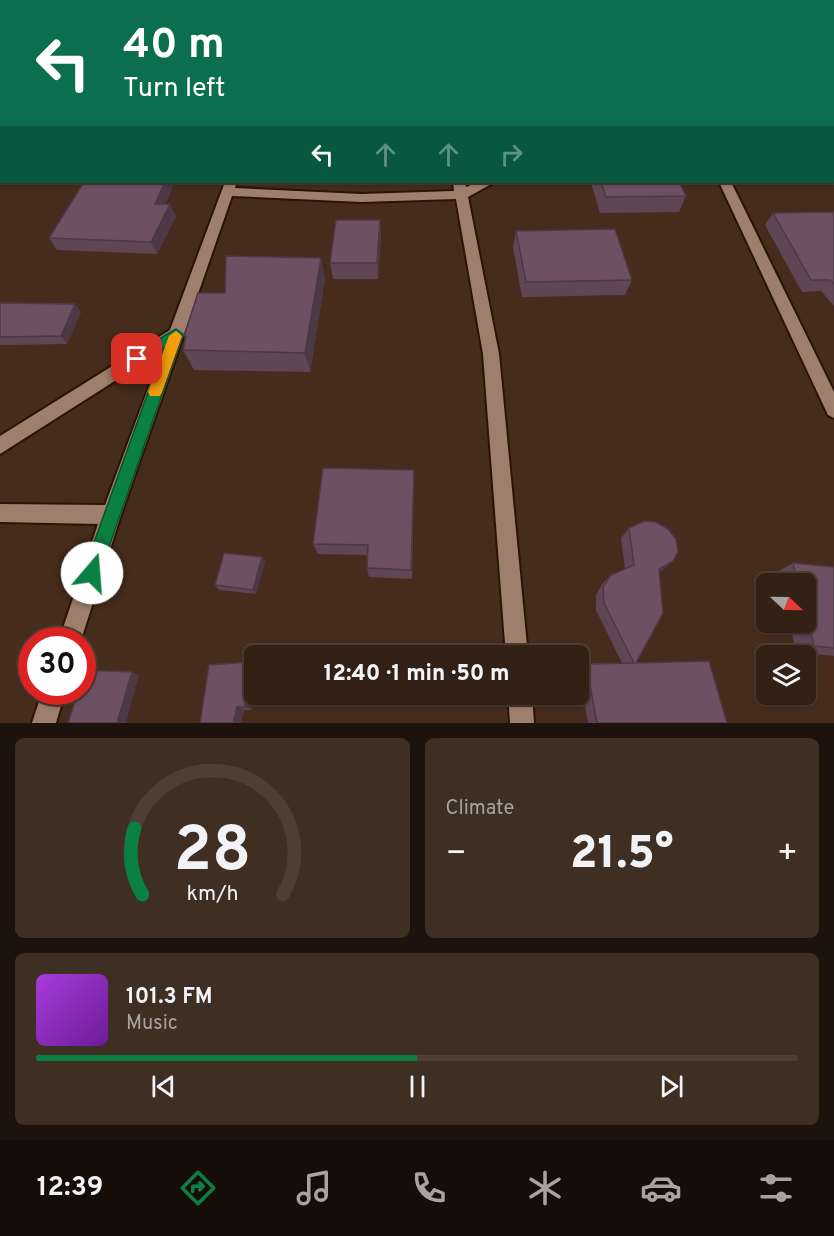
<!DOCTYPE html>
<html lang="en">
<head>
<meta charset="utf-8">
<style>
  :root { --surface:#342115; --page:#3f2e22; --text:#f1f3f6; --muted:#a9a3a0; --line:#4e3e34; --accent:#0b8043 }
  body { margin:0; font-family:Overpass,sans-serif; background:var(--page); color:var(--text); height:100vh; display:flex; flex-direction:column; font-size:22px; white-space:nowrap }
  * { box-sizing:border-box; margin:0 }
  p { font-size:20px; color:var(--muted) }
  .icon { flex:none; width:33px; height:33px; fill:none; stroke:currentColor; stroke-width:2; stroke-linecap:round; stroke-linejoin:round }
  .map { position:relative; height:723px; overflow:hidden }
  .panel { display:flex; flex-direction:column; gap:15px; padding:15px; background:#1d120c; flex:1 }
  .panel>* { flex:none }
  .top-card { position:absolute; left:0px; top:0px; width:834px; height:183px; box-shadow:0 2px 4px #0004,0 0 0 2px var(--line); background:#0b6e4f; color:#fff; overflow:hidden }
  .needle { width:39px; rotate:112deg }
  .controls { position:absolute; left:756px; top:573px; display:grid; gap:12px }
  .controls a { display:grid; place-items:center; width:60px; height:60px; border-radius:9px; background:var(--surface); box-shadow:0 2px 4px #0004,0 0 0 2px var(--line); font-size:30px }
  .speed { position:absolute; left:18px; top:627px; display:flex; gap:12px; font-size:30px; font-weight:700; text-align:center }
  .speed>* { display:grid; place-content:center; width:78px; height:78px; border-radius:50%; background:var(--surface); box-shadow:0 2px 4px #0004,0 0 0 2px var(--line); line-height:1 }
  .speed .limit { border:9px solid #d22; background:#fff; color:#111 }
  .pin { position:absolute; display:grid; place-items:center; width:51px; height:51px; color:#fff; margin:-26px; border-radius:12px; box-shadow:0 3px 9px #0006 }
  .me { position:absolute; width:66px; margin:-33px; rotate:18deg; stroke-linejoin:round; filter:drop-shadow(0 0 4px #0008) }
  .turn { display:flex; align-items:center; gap:21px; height:126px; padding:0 24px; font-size:27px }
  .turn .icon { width:78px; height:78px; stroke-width:2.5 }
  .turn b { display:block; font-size:42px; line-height:51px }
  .lanes { display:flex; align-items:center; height:57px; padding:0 24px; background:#0003; justify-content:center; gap:30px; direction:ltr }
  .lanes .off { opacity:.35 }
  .big { font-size:45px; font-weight:800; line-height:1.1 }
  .panel .tile { flex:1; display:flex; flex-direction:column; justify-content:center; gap:9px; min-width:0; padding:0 21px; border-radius:9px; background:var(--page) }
  .panel .dial { align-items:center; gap:0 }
  .dial svg { height:156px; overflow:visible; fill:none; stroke:var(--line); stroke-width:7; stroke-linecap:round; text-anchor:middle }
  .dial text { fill:var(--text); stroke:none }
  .song { display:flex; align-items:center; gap:18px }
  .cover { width:72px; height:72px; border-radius:9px; background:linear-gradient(135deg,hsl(280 70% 55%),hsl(280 70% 35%)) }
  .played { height:6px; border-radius:3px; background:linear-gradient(90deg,var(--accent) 50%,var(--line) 50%) }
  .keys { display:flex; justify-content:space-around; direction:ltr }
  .heat { display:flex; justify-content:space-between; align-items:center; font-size:33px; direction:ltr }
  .panel .tiles { flex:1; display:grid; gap:15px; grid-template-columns:1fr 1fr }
  .tile:last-child { grid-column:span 2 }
  .trip { position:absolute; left:244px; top:645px; width:345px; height:60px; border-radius:9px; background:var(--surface); box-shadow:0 2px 4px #0004,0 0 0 2px var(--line); font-weight:800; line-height:60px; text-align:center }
  .tab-bar { display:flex; height:96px; justify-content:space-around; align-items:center; background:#150d08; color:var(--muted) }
  .tab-bar .icon { width:42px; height:42px }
  .tab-bar .current { color:var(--accent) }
  .tab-bar b { font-size:27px; color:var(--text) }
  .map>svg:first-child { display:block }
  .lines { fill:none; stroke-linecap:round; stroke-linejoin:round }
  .minor-casing { stroke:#2b1305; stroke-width:4 }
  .minor { fill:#9e7f6d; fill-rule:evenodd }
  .wall { fill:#5e4655 }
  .shaded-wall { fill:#4c3945 }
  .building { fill:#6d5163; stroke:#4c3945; stroke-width:1.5 }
  .route { fill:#0b8043; stroke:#07532c; stroke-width:1.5 }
  .slow { fill:#f59e0b }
</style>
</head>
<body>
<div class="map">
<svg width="834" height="723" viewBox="0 0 834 723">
  <rect width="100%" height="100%" fill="#462c1c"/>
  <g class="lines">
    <defs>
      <path id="minor" d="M287,0H297L287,2Z
        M455,0H465V2H455Z
        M832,38H834V44H832Z
        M0,124H2L0,132Z
        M832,147H834V155H832Z
        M225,182H237L235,188L361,194L454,191L453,182H465L466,187L479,182H495L468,197L499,354L528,656H506L483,354L456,199L361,202L232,196L121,515L81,640H59L98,524L0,522V504L105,505L162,351L0,454V436L170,330Z
        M719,182H731L834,392V418L828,415Z
        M42,692H65L56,723H32Z
        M508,694H532L534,723H510Z"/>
    </defs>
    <use href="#minor" class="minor-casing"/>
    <use href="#minor" class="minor"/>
  </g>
  <path class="wall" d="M586,0H683L684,2H587Z
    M84,182H175L165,204L176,216L157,254L57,250L49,238Z
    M591,182H679L686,196L679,212L600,213Z
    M834,212V306L821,291L802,292L765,225L773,213Z
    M380,220L381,236L378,279H333L330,263Z
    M516,231L632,280L625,295L522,297L513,247Z
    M321,258L325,279L310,372L194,370L183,350L185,339L184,336L225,293Z
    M0,303L81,312L67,344L0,345Z
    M414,482L412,579L369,577L367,568L368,555L318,554L313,544Z
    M629,528L673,561L663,570L659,572L636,663L727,723H588L579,669L586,664L622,663L596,610V595L603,583L611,575L625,569L621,538Z
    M262,557L265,562L256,594L219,590L215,585Z
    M793,563L834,567V656L796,652L789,622H806V584H779L777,572Z
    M209,665L252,710H244L241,723Z"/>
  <path class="shaded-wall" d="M2,71V92L0,94V73Z
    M165,182H175L160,216L155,204Z
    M170,204L176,216L157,254L151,242Z
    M380,220L381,236L378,279L377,263Z
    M321,258L325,279L310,372L305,353Z
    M75,304L81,312L67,344L61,336Z
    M262,557L265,562L256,594L253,590Z
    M673,561L663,570L649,578L659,569Z
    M249,662L255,666L252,710L245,707Z
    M132,672L139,675L126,723H117Z
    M237,707L244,710L241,723H233Z"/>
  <path class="building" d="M596,0H683L684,2H597Z
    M0,30L2,31V71L0,73Z
    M84,182H165L155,204H170L151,242L49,238Z
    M601,182H679L686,196L606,197Z
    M834,212V284L830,280H811L773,213Z
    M336,220H380L377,263H330Z
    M615,229L632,280L526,282L516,231Z
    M226,256L321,258L305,353L183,350L186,336H184L198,293H225Z
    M0,303L75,304L61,336L0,337Z
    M323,468L414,470L411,570L367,568L368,545L313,544Z
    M645,521L656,522L668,529L676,539L678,552L673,561L659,569L663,613L636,663L709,661L727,723H597L586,664L634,663L604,603L603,587L611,575L634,565L629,528Z
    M224,553L262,557L253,590L215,585Z
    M793,563L834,567V648L814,646L806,612V584H798Z
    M249,662L245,707H237L233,723H200L209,665Z
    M85,670L132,672L117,723H68L78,692H82V677Z"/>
  <path class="route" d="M176,329L183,334L100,573L98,579L92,581L86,579L83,573L164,348L137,365L130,359L132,355Z"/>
  <path class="slow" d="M176,331L182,336L162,392L160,396H150L148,392L169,336Z"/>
</svg>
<div class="controls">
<a><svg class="needle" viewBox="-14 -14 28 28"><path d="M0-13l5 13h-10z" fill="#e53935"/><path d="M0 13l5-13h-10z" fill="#a9a3a0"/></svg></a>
<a><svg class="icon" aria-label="layers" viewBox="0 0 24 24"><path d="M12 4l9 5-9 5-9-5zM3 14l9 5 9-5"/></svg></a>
</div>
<div class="speed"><div class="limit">30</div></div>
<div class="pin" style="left:137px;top:359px;background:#d93025"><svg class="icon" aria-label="arrive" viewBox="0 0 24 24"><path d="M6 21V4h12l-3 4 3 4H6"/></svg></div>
<svg class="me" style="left:92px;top:573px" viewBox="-20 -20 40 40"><circle r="19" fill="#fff"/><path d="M0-13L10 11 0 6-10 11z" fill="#0b8043"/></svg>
<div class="trip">12:40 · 1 min · 50 m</div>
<div class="top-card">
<div class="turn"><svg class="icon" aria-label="left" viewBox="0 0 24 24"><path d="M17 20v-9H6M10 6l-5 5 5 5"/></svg><div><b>40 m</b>Turn left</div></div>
<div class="lanes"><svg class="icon" aria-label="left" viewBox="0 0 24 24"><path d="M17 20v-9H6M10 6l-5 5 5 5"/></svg><svg class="icon off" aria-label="ahead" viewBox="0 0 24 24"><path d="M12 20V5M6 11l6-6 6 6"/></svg><svg class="icon off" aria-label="ahead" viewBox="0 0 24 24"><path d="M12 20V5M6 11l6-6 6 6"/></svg><svg class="icon off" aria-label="right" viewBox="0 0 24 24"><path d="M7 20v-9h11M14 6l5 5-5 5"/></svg></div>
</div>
</div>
<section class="panel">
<div class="tiles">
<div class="tile dial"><svg viewBox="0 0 100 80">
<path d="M14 69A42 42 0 1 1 86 69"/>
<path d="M14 69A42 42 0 0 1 10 35" stroke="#0b8043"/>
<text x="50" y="56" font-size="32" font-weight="700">28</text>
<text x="50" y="72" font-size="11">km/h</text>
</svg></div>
<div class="tile"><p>Climate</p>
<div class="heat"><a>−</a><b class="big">21.5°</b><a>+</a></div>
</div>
<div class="tile">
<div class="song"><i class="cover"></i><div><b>101.3 FM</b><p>Music</p></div></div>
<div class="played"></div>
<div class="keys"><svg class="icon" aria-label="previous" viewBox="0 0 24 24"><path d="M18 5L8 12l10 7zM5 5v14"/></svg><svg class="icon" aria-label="pause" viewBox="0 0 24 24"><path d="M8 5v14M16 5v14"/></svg><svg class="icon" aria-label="next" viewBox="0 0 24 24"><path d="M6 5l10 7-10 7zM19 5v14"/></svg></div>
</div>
</div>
</section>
<nav class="tab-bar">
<b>12:39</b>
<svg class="icon current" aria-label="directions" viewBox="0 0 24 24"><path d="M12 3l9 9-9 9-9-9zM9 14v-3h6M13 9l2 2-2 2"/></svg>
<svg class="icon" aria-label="music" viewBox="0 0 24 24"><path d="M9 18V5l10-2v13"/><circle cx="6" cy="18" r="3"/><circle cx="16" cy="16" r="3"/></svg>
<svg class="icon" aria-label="phone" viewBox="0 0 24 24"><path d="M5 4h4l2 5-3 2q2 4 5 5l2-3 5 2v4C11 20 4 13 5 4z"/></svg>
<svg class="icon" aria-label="climate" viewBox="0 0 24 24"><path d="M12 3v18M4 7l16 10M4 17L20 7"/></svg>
<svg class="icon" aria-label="car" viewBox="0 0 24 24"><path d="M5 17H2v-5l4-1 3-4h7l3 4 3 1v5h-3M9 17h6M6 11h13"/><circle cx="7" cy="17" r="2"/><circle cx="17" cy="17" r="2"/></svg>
<svg class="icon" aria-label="filters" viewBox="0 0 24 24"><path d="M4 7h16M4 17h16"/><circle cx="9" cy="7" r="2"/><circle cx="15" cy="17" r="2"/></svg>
</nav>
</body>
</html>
